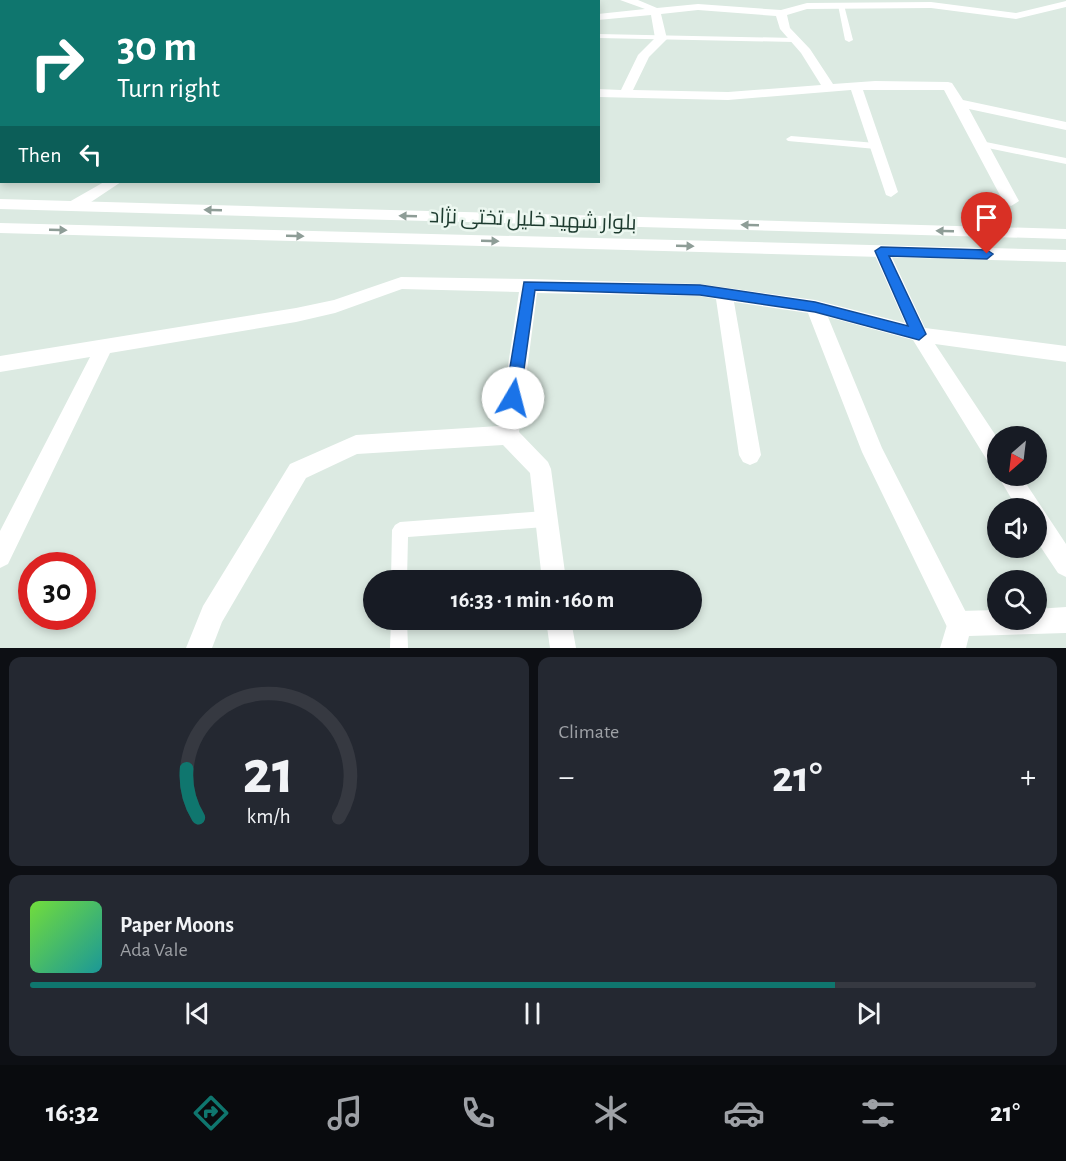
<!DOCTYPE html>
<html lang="en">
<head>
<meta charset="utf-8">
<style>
  :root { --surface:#171b24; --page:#242831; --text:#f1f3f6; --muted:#9ea1a6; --line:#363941; --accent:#0f766e }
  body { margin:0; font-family:"Alegreya Sans",Cairo,sans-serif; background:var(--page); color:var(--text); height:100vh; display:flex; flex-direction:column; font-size:22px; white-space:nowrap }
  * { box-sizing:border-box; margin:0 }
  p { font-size:20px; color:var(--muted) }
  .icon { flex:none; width:33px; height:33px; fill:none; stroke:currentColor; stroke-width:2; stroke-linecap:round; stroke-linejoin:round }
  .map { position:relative; height:648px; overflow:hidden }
  .details { display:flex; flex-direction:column; gap:9px; padding:9px; background:#0d0f14; flex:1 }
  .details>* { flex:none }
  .hud { position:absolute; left:0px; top:0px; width:600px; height:183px; box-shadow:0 3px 9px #0003; background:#0f766e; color:#fff; overflow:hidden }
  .needle { width:39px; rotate:208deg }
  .buttons { position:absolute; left:987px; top:426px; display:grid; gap:12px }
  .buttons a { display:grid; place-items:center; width:60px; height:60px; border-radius:50%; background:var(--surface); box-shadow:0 3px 9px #0003; font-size:30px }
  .speed { position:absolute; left:18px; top:552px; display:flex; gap:12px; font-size:30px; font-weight:700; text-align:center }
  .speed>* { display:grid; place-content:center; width:78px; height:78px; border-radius:50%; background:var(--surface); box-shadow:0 3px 9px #0003; line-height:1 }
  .speed .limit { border:9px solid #d22; background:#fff; color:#111 }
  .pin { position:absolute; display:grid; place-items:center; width:51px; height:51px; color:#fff; margin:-62px -26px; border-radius:50% 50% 50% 0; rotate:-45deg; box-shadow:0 0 6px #0007 }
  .pin .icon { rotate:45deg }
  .me { position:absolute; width:66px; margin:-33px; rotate:8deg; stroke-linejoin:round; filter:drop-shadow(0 0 4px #0008) }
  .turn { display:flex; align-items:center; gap:21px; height:126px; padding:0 18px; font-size:27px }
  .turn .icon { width:78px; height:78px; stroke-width:2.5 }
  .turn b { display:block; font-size:42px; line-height:51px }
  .then { display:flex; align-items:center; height:57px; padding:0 18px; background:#0003; gap:12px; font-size:22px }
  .big { font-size:45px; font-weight:700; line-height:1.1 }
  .details .card { flex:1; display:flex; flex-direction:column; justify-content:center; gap:9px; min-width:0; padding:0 21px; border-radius:12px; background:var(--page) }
  .details .dial { align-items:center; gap:0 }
  .dial svg { height:156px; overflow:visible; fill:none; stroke:var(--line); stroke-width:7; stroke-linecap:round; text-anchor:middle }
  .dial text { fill:var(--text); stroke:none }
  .song { display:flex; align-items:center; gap:18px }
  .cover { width:72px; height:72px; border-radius:9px; background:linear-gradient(135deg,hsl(100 70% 55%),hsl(180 70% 35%)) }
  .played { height:6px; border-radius:3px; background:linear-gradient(90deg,var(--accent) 80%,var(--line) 80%) }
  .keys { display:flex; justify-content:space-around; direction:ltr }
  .heat { display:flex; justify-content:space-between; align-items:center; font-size:33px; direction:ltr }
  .details .tiles { flex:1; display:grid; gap:9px; grid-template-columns:1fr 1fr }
  .card:last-child { grid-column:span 2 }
  .trip { position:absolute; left:363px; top:570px; width:339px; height:60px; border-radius:30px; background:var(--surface); box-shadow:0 3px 9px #0003; font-weight:700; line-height:60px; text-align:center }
  .dock { display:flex; height:96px; justify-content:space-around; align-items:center; background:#090b0e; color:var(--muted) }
  .dock .icon { width:42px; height:42px }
  .dock .active { color:var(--accent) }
  .dock b { font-size:27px; color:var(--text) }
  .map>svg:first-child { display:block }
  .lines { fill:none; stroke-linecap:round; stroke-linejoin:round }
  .service { fill:#fff; fill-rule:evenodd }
  .minor { fill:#fff; fill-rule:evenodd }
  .tertiary { fill:#fff; fill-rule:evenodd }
  .oneway { fill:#8e9d97 }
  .route { fill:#1a73e8; stroke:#114b97; stroke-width:1.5 }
  .labels { text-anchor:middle; stroke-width:5; stroke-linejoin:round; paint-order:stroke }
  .street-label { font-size:21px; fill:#1d3b2f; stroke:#ecf7f0 }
</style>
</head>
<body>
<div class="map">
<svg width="1066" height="648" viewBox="0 0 1066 648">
  <rect width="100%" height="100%" fill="#dceae2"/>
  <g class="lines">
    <path class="service" d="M841,3L844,5L853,40L849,42L845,40L838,5Z
      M598,34L794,38L798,40L794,42L598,38Z
      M791,136L876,143L881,146L876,149L788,141L786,139Z
      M981,141L1066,158V164L978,146V142Z
      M0,144H2V150H0Z
      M545,511L550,514L553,519L550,524L545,527L408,537L407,580H391L392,530L395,525L400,522Z
      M391,620H407L408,648H390Z"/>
    <path class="minor" d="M94,0H105L93,2Z
      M195,0H205V2H195Z
      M322,0H332V2H322Z
      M351,0H368L350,2Z
      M387,0H399L400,2H388Z
      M432,0H454L431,2Z
      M561,0H571L572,2H562Z
      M620,0H638L657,8L698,4L781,10L807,3L931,2L1016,13L1066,1V7L1016,19L931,8L807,9L787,15L790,28L810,49L833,84L875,81L948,82L952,83L963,100L1066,122V130L969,109L1019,201L1011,206L1003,201L944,90H863L898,192L891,197L886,195L851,90L728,100L598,97V89L621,90L638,55L655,38L651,15L598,20V14L645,9ZM698,10L776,16L780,29L801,53L821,85L728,92L633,90L649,57L667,39L661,14Z
      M0,37H2V43H0Z
      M0,64H2L0,72Z
      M2,122V131H0V123Z
      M104,182H121L79,210H69L66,206L69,202Z
      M881,245L889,251L925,328L1066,346V362L935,344L998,439V468L990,465L913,340L828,317L882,448L972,624L968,633L959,637L950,633L862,452L808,313L734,302L761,455L757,462L750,465L743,462L739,455L716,299L700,296L537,293L519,432L548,462L551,469L566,580H542L530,473L503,445L357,454L306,478L222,622L212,648H186L203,606L290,464L356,435L499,426L519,292L402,289L335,313L296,322L110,353L8,564L0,568V531L90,357L0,372V356L296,308L334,300L401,277L529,279L700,284L815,300L905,323L873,251Z
      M998,476H1021L1066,544V577L1058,573L1036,540V508H1017Z
      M546,620H571L576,648H550Z"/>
    <path class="tertiary" d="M0,199L1066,229V239L0,209Z
      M0,223L1066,250V262L0,233Z
      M1066,607V633L969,636L966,648H940L950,615L959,611L998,610V620H1036V609Z"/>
  </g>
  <defs><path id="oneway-solid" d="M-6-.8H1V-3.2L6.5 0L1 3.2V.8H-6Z" transform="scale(1.5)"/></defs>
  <g class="oneway">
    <use href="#oneway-solid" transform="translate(213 210) rotate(-178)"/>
    <use href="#oneway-solid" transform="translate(408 216) rotate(-178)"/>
    <use href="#oneway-solid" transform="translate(750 225) rotate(-178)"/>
    <use href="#oneway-solid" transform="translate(58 230) rotate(2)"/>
    <use href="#oneway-solid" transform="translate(945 231) rotate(-178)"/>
    <use href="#oneway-solid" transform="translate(295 236) rotate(2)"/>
    <use href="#oneway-solid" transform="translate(490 241) rotate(2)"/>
    <use href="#oneway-solid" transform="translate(685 246) rotate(2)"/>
  </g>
  <path class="route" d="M881,247L987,250L993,254L987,259L889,256L926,334L919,340L815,312L700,295L535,290L520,398L513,405L505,398L524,282L700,285L815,302L908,326L875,251Z"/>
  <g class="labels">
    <g class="street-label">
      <text transform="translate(533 219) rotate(2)" y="7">بلوار شهید خلیل تختی نژاد</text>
    </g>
  </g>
</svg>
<div class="buttons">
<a><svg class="needle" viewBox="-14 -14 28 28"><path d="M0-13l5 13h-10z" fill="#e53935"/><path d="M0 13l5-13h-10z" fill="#9ea1a6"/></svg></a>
<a><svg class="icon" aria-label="sound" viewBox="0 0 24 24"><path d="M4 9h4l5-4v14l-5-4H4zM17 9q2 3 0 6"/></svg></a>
<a><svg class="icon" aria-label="search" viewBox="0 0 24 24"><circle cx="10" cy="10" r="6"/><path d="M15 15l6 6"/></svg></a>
</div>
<div class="speed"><div class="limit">30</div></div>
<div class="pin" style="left:987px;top:254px;background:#d93025"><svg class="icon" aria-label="arrive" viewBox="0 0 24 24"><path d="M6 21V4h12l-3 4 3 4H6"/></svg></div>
<svg class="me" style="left:513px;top:398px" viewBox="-20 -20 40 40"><circle r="19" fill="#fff"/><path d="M0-13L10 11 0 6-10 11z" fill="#1a73e8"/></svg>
<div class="trip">16:33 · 1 min · 160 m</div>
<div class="hud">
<div class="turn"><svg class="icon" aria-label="right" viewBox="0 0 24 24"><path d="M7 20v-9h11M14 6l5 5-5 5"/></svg><div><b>30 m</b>Turn right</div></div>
<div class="then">Then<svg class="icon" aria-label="left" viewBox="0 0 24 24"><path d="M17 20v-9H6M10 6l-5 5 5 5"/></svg></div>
</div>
</div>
<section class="details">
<div class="tiles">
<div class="card dial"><svg viewBox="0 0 100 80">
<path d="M14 69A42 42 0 1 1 86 69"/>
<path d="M14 69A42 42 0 0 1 8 44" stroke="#0f766e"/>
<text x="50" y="56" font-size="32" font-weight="700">21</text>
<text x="50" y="72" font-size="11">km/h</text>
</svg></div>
<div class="card"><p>Climate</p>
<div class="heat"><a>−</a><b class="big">21°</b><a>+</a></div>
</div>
<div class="card">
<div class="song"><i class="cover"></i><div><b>Paper Moons</b><p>Ada Vale</p></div></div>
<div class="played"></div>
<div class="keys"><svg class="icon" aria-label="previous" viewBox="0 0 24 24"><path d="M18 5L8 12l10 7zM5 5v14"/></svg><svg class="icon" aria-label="pause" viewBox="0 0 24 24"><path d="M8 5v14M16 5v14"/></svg><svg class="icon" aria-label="next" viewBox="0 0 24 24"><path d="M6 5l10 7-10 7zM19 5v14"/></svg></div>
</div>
</div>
</section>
<nav class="dock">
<b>16:32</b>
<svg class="icon active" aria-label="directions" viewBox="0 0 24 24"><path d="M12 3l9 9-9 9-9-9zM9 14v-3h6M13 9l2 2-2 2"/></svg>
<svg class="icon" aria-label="music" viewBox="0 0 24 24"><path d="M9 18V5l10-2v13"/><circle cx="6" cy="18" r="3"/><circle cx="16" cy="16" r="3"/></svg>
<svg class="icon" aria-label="phone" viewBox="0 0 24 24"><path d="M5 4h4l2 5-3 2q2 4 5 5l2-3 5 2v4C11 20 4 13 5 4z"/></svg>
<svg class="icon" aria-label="climate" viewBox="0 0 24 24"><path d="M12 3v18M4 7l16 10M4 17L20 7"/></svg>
<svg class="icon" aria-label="car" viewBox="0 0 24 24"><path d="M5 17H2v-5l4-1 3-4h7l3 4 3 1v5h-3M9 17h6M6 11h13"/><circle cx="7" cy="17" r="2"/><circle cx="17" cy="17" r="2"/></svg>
<svg class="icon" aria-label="filters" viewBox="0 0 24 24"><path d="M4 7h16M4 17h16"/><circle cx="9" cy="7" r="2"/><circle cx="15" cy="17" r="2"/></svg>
<b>21°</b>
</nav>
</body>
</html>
